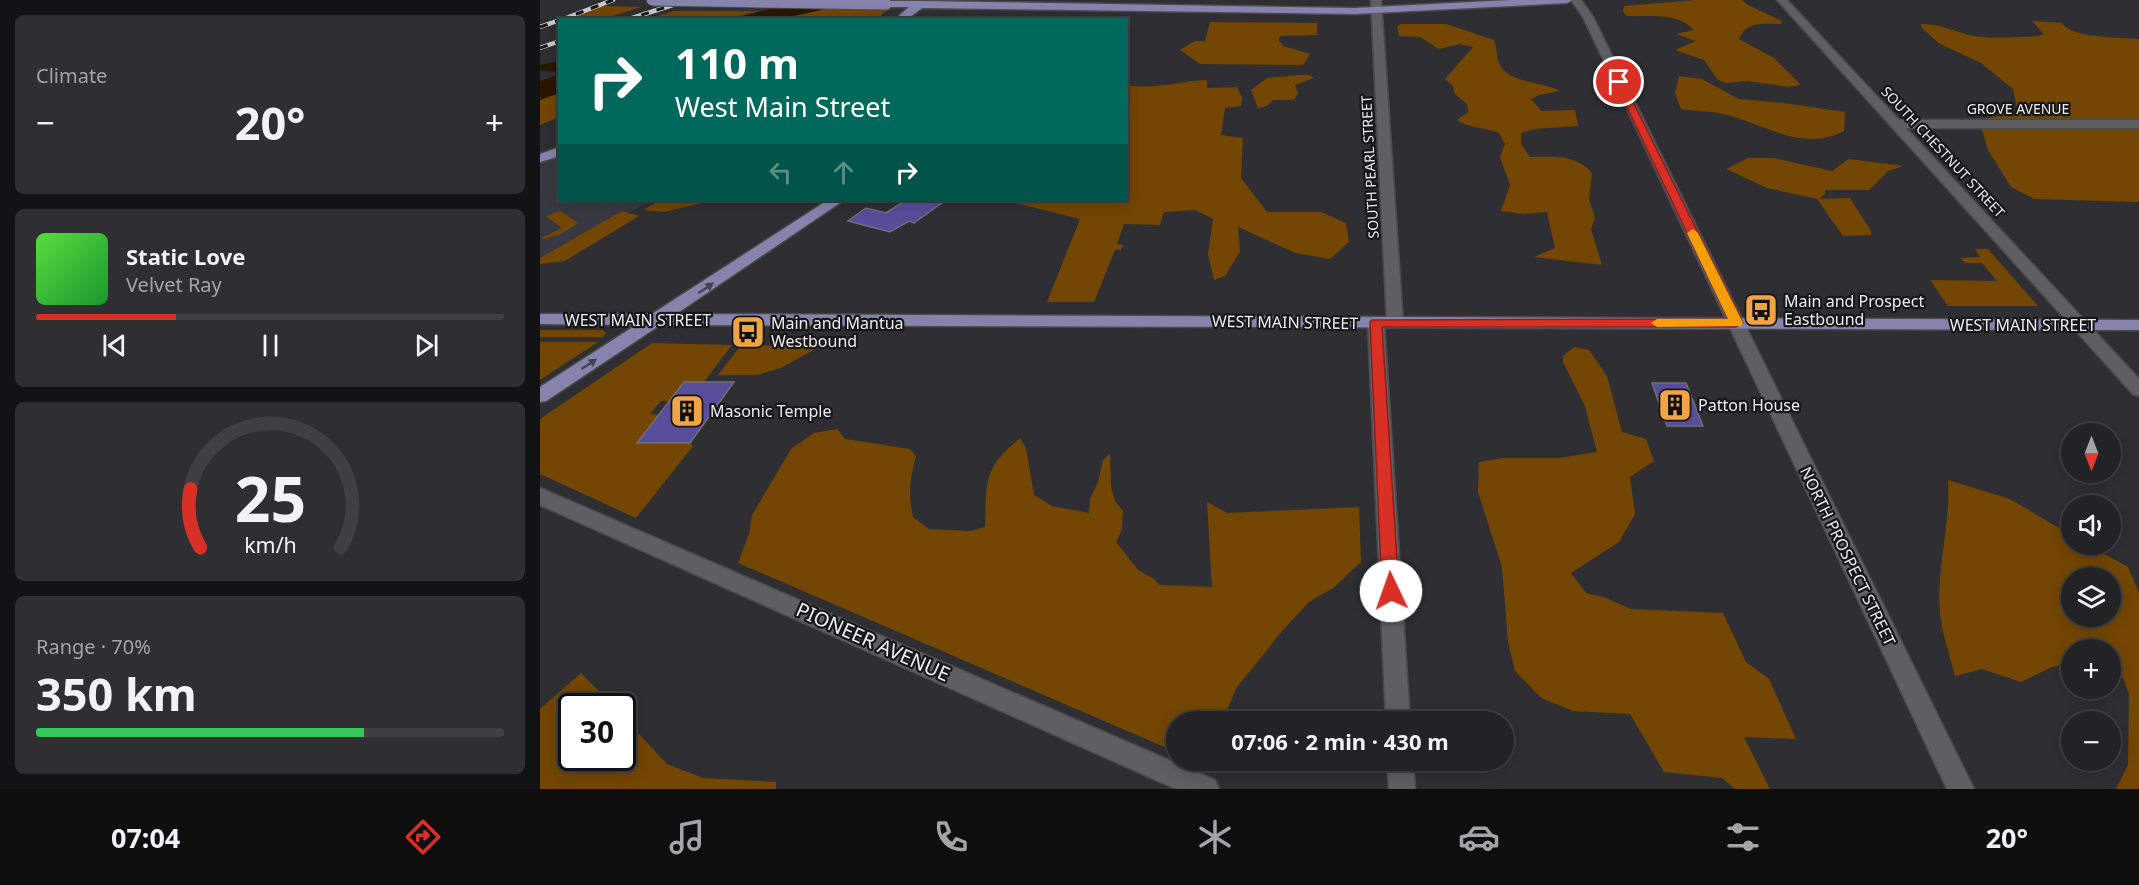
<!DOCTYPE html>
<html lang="en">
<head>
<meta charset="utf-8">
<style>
  :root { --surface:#232326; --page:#2f2f32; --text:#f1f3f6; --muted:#a3a4a7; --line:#404043; --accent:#d93025 }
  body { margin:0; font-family:"Noto Sans",sans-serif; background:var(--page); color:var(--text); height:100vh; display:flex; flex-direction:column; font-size:22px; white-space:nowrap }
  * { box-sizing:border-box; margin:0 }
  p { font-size:20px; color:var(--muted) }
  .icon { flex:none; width:33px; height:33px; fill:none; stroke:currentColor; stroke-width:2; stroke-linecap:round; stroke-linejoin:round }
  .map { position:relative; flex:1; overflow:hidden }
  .side { display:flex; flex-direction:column; gap:15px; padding:15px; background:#131315; width:540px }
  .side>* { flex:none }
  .top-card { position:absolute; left:18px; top:18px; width:570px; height:183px; border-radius:0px; box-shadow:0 3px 15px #0003,0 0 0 2px var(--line); background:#00695c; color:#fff; overflow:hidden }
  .needle { width:39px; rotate:180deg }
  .controls { position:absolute; left:1521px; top:423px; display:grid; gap:12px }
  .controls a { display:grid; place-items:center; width:60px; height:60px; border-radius:50%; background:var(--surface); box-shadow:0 3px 15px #0003,0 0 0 2px var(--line); font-size:30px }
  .speed { position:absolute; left:18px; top:693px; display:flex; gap:12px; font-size:30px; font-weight:700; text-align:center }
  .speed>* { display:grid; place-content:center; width:78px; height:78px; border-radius:50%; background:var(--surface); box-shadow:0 3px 15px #0003,0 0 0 2px var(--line); line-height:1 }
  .speed .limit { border:3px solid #111; border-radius:9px; background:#fff; color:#111 }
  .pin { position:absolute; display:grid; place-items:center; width:51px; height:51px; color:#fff; margin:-26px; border:3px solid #fff; border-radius:50%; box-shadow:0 2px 6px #0007 }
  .me { position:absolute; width:66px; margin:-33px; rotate:357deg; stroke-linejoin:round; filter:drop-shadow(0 0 4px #0008) }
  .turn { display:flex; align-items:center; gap:21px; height:126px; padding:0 18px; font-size:27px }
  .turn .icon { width:78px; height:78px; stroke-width:2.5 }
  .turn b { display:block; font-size:42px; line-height:51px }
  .lanes { display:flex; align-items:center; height:57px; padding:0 18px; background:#0003; justify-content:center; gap:30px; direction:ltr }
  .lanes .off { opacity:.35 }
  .big { font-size:45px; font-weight:700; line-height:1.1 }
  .side .card { flex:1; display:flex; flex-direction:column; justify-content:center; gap:9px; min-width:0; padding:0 21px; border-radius:9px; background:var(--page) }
  .side .dial { align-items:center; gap:0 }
  .dial svg { height:156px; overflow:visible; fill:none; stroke:var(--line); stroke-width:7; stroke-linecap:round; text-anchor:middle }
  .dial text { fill:var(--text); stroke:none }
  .song { display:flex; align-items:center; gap:18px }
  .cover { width:72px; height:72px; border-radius:9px; background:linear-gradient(135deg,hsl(110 70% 55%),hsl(130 70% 35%)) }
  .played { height:6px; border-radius:3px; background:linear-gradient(90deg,var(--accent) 30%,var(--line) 30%) }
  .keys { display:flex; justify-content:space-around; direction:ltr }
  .heat { display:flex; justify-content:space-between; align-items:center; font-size:33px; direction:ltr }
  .charge { height:9px; border-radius:4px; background:linear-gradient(90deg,#34c759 70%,var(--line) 0) }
  .trip { position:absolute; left:626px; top:711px; width:348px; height:60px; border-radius:30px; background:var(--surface); box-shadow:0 3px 15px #0003,0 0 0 2px var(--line); font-weight:700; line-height:60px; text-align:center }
  .menu { display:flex; height:96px; justify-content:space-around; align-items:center; background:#0e0e0f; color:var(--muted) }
  .menu .icon { width:42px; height:42px }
  .menu .on { color:var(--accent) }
  .menu b { font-size:27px; color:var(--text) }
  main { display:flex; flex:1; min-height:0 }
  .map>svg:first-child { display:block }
  .built { fill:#383842 }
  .green { fill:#734603; fill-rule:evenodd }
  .water { fill:#2a1600 }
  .building { fill:#574d9a; stroke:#707075; stroke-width:1.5 }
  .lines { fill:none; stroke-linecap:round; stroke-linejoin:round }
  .minor-casing { stroke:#4a4a4e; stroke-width:3 }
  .major-casing { stroke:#4a4a4e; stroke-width:3 }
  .minor { fill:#5e5e63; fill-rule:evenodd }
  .major { fill:#8684ac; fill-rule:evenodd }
  .rail-casing { stroke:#cacacd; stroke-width:4.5 }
  .rail { stroke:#171719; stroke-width:3; stroke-dasharray:8; stroke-linecap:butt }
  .major-bridge-casing { stroke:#4a4a4e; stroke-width:13; stroke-linecap:butt }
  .major-bridge { stroke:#8684ac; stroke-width:11 }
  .oneway { fill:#434354 }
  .route { fill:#d93025; stroke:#8d1f18; stroke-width:1.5 }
  .slow { fill:#f59e0b }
  .labels { text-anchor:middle; stroke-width:4.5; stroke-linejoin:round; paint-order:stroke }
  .far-street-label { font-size:14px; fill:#ececef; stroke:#171719 }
  .poi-label { font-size:16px; fill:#ececef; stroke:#171719; text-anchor:start }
  .street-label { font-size:16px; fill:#ececef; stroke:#171719 }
  .near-street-label { font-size:20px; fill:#ececef; stroke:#171719 }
</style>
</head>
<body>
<main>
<section class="side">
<div class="card"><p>Climate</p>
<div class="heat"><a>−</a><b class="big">20°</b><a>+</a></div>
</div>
<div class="card">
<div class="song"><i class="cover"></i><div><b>Static Love</b><p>Velvet Ray</p></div></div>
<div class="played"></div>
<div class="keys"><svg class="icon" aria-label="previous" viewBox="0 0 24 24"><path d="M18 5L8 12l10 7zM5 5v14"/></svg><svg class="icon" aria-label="pause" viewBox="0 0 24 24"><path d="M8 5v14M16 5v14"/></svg><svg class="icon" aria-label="next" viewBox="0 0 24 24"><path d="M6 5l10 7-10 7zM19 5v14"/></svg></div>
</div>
<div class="card dial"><svg viewBox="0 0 100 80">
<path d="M14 69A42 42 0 1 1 86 69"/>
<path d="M14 69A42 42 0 0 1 9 39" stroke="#d93025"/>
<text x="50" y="56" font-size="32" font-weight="700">25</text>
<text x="50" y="72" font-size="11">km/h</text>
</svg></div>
<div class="card"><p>Range · 70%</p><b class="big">350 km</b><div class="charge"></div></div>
</section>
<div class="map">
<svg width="1599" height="789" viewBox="0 0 1599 789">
  <rect width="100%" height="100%" fill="#2f2f33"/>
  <path class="built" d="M19,147L20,200H111L0,261V154Z"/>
  <path class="green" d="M302,0H367L343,13L339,19L238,20L281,10Z
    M1155,0H1202L1208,5L1242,21L1241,24C1224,24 1206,21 1199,39L1234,58L1261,85L1248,87L1207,81L1186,83L1178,80L1164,60L1135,50L1156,41L1136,34L1154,30C1137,12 1110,17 1087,16L1083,12L1084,6Z
    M62,6L101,7L64,19H28Z
    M134,11H220L187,19H106Z
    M396,16L546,19H386Z
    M1492,21L1522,23C1533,39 1580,37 1599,39V202L1494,199L1471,187L1448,150L1439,120L1478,112L1473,89L1441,63L1400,44L1382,28L1381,24C1401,23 1421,35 1441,37C1459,39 1479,37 1498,36L1504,34Z
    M670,22L777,23V35L741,36L738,39L743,46L770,54L763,65L660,64L640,50L655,41H665Z
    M861,24H906L954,40C957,47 956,56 959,63C968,84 1002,81 1020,91L999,95L991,99L1002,111L1035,110L1038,126L994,129L981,133V144L990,157C1014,157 1035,154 1052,173L1049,199L1055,218L1051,229L1062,265L994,257L1015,248L1007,212L984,214L961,211L970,185L960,157L965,144L959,133C945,127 930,129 917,120L928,112L927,104L915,94L913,86L905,79L933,47L919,44L899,49L880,37L859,36L857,27Z
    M759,75H769L774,78L755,85L758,93L754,100H733L727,106L718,108L711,90L727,78Z
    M1139,76L1162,79L1199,99L1244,103L1305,112L1304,131C1261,153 1224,123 1183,114C1170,111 1155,111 1141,109L1135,93Z
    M667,80V88L697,87L702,98L701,106L685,108L681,135L703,138L701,178L727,212H781L806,223L809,242L790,259L755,253L698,227L700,252L685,276L674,280L668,254L673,219L655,210L624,212L620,225L584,224L577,244L583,245L581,250H575L554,302H507L540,219L476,203L481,200H586V115L591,112L587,110V85C617,90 638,81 667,80Z
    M19,93V117L0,125V100Z
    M1208,158H1234L1292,171L1309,159L1363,166L1348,171L1329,190H1285V194L1279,199L1310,198L1331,231V235L1303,236L1277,199L1227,188L1186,169Z
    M121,200H175L123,212L103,210Z
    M20,211L37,222V224L19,235L3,239L1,238L22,228L6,216Z
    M82,211L99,216L25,261L0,264V258Z
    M1435,249H1448L1498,306H1408L1390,280L1457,281L1442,263H1425L1421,258L1440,257Z
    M0,330H63L66,333L63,337H0Z
    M0,342H58L0,380Z
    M112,343L192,345L164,382H144L130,401H121L110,414L119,415L98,443H150L153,446L96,518L0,474V419Z
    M201,345L279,347L241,368L217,375H178Z
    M1034,347L1049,350L1067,376L1082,432L1106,439L1114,461L1090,477L1095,514L1079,542L1031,573L1046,593L1066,598L1091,609L1183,613L1206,662L1229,679L1256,739L1204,737L1230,789H1195L1182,778L1124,772L1090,714L1033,711L1001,698L975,671L968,642L962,567L938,492L939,462L963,458H1020L1057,452L1045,406L1023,362V356Z
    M297,429L305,439L370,449L376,456C370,478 368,494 373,517L389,529L430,531L445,527C447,482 442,469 480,438L486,448L494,495L512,506L549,513L550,499L558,482L563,460L570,454L571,487L575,501L583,511L582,529L576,542L598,570L614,579L620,585L672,587L667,502L687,513L819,507L821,562L793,588L769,602L743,630L697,687L682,721L636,722V752L198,563L209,534L212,515L251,449L274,433Z
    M1408,480L1470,499L1531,535L1532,544L1548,545L1588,567L1599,593V789H1576L1588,765L1589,694L1583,678L1571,668L1570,650H1532L1531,664L1512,667L1481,682L1442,669L1415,676C1410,655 1402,634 1400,613C1396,568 1411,524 1408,480ZM1532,578H1570V616H1532Z
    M41,673L73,706H32V758H82L83,717L127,764L163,778L236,782V789H0V709Z"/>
  <path class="water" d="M249,0L287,6L281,10L238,19L188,20L233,8Z
    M19,61V93L0,100V81L15,76L16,72L0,70V65Z"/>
  <path class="building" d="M366,200H406L374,223L369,221L350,232L308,221L326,208L346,213Z
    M144,382H194L150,443H97Z
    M1112,383H1146L1163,426H1127Z"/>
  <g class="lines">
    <defs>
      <path id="minor" d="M831,0H841L863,323L861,327H849L847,323Z
        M1031,0H1041L1053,17L1434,789H1407L1089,113L1043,17Z
        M1237,0H1247L1359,120H1599V128H1366L1599,379V396L1593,394Z
        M836,318L842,319L844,323L870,722H846L828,323L830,319Z
        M0,488L675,780L679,789H636L0,505Z
        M847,760H873L875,789H849Z"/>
      <path id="major" d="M970,0H1032L1027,3L815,14L382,8L366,20H354L369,7H346L341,4L346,1H380L815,8Z
        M20,147V156L0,162V154Z
        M288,200H304L136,314L1599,320V330L120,325L6,401L0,402V387L96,325L0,324V314H112Z"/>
    </defs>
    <use href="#minor" class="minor-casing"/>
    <use href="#major" class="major-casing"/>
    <use href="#minor" class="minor"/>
    <use href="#major" class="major"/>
    <defs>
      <path id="rail" d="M21,20L73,0
        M86,20L148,0
        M0,27L20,20
        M0,48L20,41"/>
    </defs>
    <use href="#rail" class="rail-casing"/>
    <use href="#rail" class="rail"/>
    <defs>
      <path id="major-bridge" d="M112,0L346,4"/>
    </defs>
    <use href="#major-bridge" class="major-bridge-casing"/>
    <use href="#major-bridge" class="major-bridge"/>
  </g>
  <defs><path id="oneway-solid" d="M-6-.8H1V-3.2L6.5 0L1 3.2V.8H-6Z" transform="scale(1.5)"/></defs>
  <g class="oneway">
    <use href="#oneway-solid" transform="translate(166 288) rotate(-34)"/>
    <use href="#oneway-solid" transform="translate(49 364) rotate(-33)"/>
  </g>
  <path class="route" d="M1076,80L1083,82L1203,323L1196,327H842L859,591L857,596L851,598L845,596L842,591L830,322L832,320L1188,319L1075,82Z"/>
  <path class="slow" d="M1153,229L1158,233L1203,323L1201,326L1117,327L1111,323L1117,319H1188L1147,233Z"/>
  <defs>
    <symbol id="bus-square" viewBox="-11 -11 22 22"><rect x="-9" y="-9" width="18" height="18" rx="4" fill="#f3a442" stroke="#171719"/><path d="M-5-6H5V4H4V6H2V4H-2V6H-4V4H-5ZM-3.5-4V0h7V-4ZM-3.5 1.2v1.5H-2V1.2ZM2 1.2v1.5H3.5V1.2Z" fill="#111"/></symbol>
    <symbol id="building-square" viewBox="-11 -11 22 22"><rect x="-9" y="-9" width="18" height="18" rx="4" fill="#f3a442" stroke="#171719"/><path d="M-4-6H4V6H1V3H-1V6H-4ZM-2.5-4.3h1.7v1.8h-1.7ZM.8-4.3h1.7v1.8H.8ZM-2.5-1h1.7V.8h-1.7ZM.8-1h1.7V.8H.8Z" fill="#111"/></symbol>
  </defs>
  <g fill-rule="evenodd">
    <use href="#bus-square" x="1202" y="291" width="38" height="38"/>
    <use href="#bus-square" x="189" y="313" width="38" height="38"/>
    <use href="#building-square" x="1116" y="386" width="38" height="38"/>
    <use href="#building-square" x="128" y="392" width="38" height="38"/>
  </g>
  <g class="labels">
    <g class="far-street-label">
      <text x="1478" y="114">GROVE AVENUE</text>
      <text transform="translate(1403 152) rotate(47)" y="5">SOUTH CHESTNUT STREET</text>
      <text transform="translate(830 167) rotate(-93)" y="5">SOUTH PEARL STREET</text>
    </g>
    <g class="poi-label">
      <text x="1244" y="307">Main and Prospect<tspan x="1244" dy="18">Eastbound</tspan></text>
      <text x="231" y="329">Main and Mantua<tspan x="231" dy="18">Westbound</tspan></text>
      <text x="1158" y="411">Patton House</text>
      <text x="170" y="417">Masonic Temple</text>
    </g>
    <g class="street-label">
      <text x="98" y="326">WEST MAIN STREET</text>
      <text transform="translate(745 322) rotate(1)" y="6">WEST MAIN STREET</text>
      <text x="1483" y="331">WEST MAIN STREET</text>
      <text transform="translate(1308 556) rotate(64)" y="6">NORTH PROSPECT STREET</text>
    </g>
    <g class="near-street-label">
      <text transform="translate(333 642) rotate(24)" y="7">PIONEER AVENUE</text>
    </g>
  </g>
</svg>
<div class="controls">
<a><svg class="needle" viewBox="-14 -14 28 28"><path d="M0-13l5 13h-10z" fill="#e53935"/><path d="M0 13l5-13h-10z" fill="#a3a4a7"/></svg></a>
<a><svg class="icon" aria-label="sound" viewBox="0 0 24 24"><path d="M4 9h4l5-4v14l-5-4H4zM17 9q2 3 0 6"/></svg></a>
<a><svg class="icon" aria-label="layers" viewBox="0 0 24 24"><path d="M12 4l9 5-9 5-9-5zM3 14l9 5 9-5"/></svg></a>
<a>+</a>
<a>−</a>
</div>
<div class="speed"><div class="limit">30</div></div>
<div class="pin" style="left:1079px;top:82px;background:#d93025"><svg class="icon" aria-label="arrive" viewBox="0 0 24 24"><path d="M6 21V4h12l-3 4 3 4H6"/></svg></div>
<svg class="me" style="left:851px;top:591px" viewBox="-20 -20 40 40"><circle r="19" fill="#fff"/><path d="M0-13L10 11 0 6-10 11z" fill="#d93025"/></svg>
<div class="trip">07:06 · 2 min · 430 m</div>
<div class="top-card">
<div class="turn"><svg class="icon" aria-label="right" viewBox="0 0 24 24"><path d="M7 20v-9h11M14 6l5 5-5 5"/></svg><div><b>110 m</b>West Main Street</div></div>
<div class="lanes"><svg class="icon off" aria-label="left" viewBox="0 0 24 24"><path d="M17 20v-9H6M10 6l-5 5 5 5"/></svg><svg class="icon off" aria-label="ahead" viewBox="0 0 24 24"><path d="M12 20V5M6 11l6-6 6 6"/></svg><svg class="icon" aria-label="right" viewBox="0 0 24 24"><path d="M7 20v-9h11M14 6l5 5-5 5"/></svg></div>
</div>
</div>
</main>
<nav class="menu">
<b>07:04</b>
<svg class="icon on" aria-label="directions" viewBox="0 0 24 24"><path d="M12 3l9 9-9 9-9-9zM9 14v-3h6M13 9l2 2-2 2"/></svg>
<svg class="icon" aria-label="music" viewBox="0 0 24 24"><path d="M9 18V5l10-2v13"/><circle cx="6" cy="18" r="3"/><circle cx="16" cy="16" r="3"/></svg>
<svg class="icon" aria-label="phone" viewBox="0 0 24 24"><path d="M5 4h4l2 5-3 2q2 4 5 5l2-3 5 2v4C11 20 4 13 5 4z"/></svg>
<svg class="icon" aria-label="climate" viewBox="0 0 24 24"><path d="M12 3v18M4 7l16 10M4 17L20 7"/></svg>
<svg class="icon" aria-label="car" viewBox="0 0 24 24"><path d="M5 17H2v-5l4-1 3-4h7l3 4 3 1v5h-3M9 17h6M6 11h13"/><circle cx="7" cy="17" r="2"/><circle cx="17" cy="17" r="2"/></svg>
<svg class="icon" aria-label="filters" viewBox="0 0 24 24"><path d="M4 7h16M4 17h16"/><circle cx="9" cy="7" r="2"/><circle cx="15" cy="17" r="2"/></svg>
<b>20°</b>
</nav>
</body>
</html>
